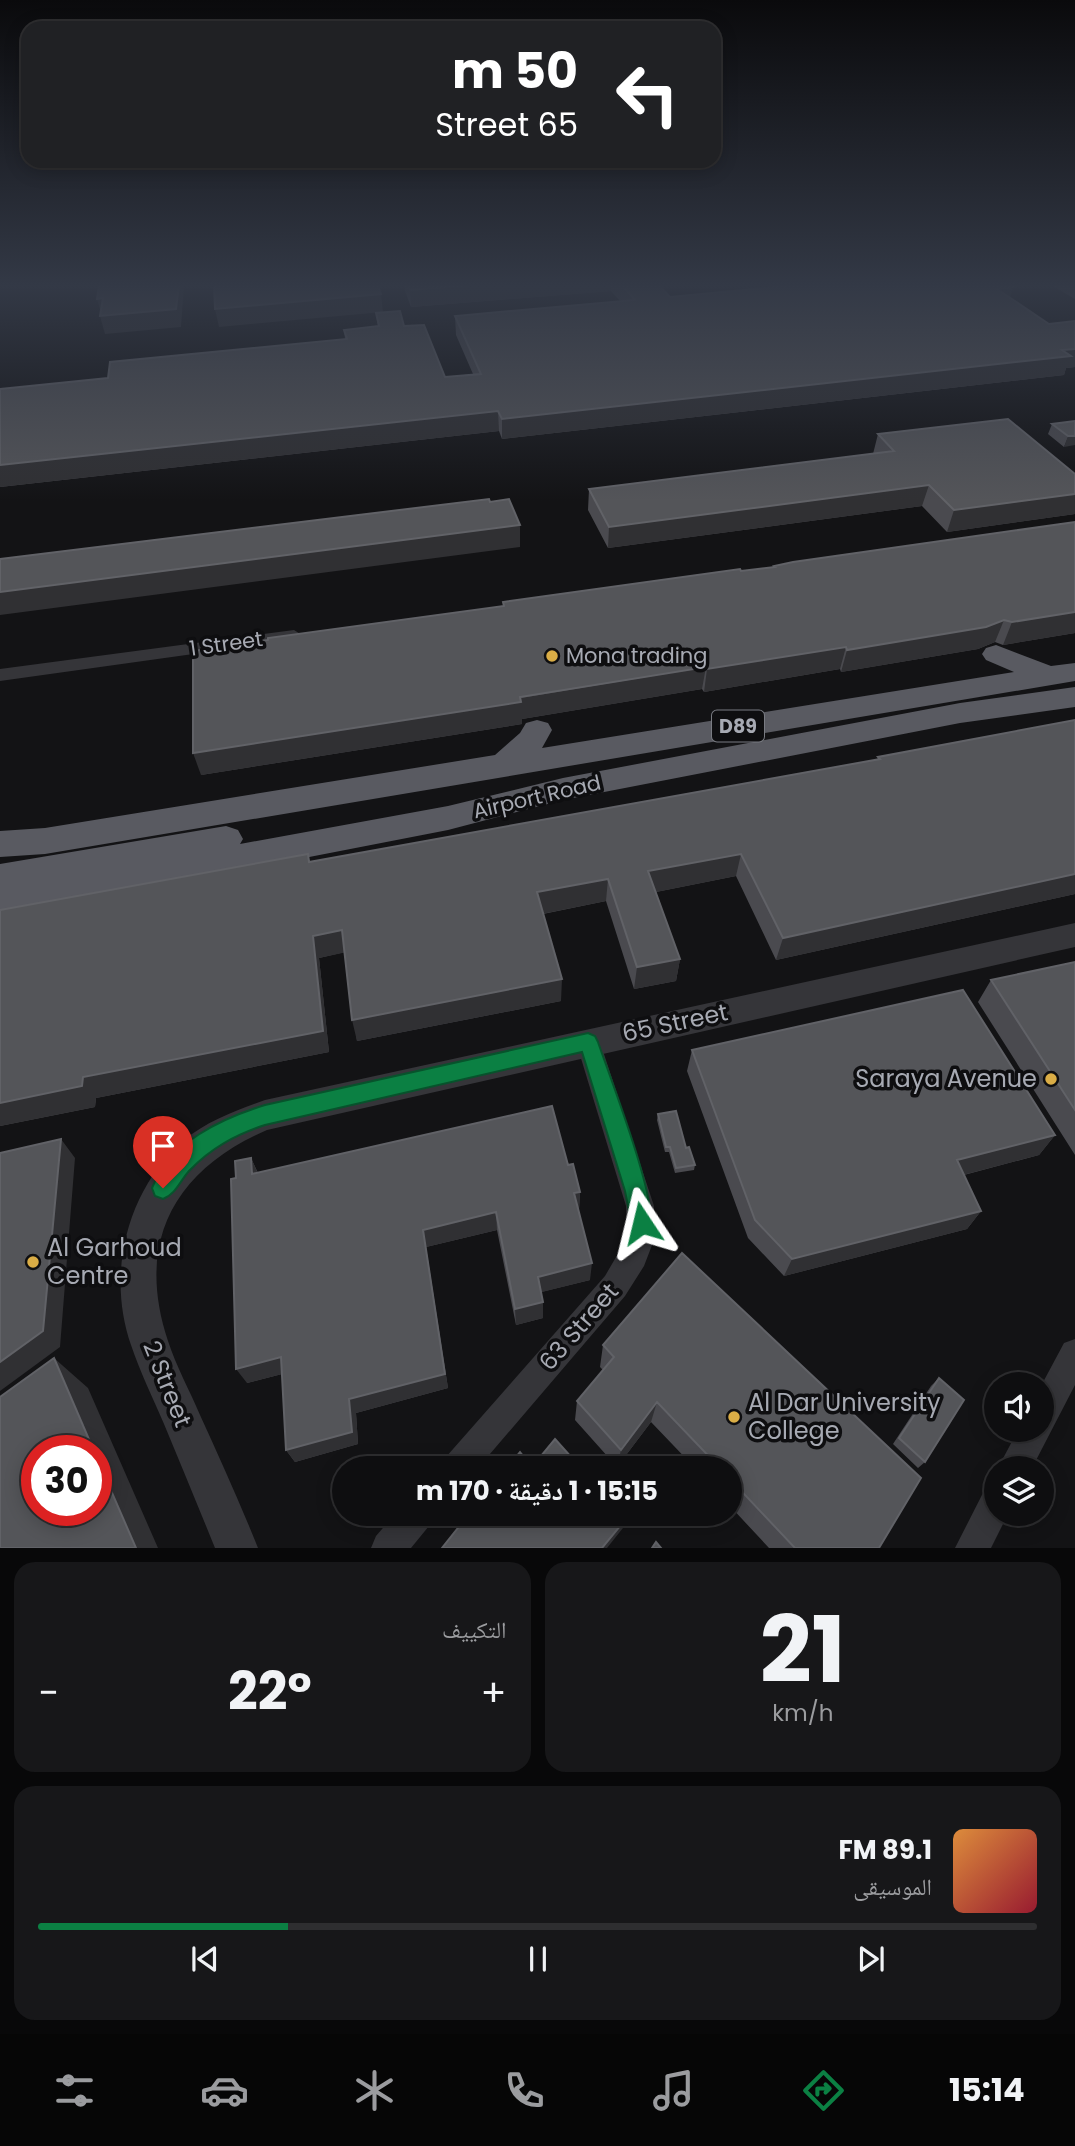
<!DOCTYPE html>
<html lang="ar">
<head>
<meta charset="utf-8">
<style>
  :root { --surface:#0e0e10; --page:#171719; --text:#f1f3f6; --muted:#9b9c9f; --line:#2e2e30; --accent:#0b8043 }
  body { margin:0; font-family:Poppins,"Noto Naskh Arabic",sans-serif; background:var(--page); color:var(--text); direction:rtl; height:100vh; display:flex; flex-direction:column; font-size:26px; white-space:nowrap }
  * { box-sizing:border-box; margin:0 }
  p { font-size:23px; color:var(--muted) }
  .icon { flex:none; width:38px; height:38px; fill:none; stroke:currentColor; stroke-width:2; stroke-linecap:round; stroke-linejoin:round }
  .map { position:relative; height:1548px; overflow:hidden; direction:ltr }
  .drawer { display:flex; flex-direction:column; gap:14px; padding:14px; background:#080809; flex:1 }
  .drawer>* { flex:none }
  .hud { position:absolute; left:21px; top:21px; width:700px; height:147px; border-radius:21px; box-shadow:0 4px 18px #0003,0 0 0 2px var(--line); direction:rtl; background:#202124; color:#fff; overflow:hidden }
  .controls { position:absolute; left:984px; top:1372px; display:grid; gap:14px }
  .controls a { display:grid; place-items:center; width:70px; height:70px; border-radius:50%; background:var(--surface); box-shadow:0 4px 18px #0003,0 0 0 2px var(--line); font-size:35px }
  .speed { position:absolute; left:21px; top:1435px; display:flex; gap:14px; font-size:35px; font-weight:700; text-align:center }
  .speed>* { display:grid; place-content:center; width:91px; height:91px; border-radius:50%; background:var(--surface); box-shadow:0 4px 18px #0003,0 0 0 2px var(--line); line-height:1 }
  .speed .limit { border:10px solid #d22; background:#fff; color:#111 }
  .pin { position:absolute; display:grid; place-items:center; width:60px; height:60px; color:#fff; margin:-72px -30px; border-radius:50% 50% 50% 0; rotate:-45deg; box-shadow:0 0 7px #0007 }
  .pin .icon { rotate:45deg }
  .me { position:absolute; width:77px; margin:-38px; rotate:350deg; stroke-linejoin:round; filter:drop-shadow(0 0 5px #0008) }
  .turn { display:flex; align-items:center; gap:24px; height:147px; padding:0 28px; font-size:32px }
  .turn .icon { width:91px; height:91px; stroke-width:2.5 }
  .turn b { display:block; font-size:49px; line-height:60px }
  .big { font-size:52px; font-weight:700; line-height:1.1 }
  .drawer .card { flex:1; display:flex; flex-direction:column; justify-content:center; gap:10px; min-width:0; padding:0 24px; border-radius:21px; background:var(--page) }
  .drawer .dial { align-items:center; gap:0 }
  .dial b { font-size:91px; line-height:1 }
  .song { display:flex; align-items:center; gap:21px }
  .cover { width:84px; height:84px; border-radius:10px; background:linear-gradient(135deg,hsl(30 70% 55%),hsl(350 70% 35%)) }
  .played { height:7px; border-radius:4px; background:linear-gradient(90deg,var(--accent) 25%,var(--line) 25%) }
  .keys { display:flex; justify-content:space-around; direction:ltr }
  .heat { display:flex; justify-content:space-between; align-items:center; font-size:38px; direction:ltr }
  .drawer .tiles { flex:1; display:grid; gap:14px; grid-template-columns:1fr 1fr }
  .card:last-child { grid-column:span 2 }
  .trip { position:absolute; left:332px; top:1456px; width:410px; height:70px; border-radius:35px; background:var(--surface); box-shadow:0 4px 18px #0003,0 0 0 2px var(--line); font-weight:700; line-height:70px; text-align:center; direction:rtl }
  .dock { display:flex; height:112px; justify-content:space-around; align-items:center; background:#060606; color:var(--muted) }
  .dock .icon { width:49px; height:49px }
  .dock .current { color:var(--accent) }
  .dock b { font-size:32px; color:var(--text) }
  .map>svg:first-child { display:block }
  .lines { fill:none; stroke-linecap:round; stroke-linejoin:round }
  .minor { fill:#353539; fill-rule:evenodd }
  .tertiary { fill:#353539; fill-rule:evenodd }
  .trunk { fill:#595a61; fill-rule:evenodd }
  .wall { fill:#4a4a4f }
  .shaded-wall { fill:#303033 }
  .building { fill:#545559; stroke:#616267; stroke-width:2 }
  .route { fill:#0b8043; stroke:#07532c; stroke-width:2 }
  .poi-dot { fill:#daad46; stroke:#0e0e10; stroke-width:2.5 }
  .labels { text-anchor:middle; stroke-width:7; stroke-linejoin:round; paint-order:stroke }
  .shield { fill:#0e0e10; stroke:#797b82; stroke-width:2 }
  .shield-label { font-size:19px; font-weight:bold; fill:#a7aab3 }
  .street-label { font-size:21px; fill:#a7aab3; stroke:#0e0e10 }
  .poi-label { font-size:21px; fill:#a7aab3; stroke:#0e0e10; text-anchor:start }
  .near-street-label { font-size:24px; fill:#a7aab3; stroke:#0e0e10 }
  .near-poi-label { font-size:24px; fill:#a7aab3; stroke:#0e0e10; text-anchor:start }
</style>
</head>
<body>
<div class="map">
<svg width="1075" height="1548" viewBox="0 0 1075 1548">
  <rect width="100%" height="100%" fill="#131315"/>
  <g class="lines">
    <path class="minor" d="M294,630L302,635L300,639L0,681V669Z
      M588,1031L597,1034L600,1042L654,1206V1240L644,1266L625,1296L478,1468H441L446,1457L605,1276L626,1240V1206L576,1042L579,1034Z
      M1075,1339V1385L1032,1468H998L1018,1430H1041V1386L1064,1343Z
      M996,1487V1514H1008L991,1548H955L984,1491Z
      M395,1514H434L429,1526L411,1548H371L376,1536Z"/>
    <path class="tertiary" d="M1075,923V947L267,1130C174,1170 135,1242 168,1341C176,1366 190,1391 200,1415C220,1459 240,1503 258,1548H215C198,1506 181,1465 164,1424C153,1398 140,1372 131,1345C106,1274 127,1189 184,1140C207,1121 237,1110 265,1100Z"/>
    <path class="trunk" d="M996,645L1051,666L1075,663V681L45,854L0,857V831L45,828L495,755L520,733L526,723L537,720L548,723L552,730L542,748L1014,672L986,660L982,654L986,648Z
      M1075,687V707L960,723L563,800L448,830L0,917V864L226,826L238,830L243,839L240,844L448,806L563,778L960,703Z"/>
  </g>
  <path class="wall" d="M404,285H679L661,286L670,297L1010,298L1049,324L1075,321V367L1066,368L1064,375L502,439L499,431L0,487V389L108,378L345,339L344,330L378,326L376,313L404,326L445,377L473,374L456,335L455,316L620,301L611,291L411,307L405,291Z
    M1051,285H1075V299Z
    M1075,421L1064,447L1048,434L1052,424Z
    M878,434L1075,474V514L947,532L922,506L608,548L588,510L589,489L873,454Z
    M1075,522V633L1003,645L995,642L978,649L841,672L840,669L704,692L702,689L522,719V724L201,775L503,606V602L773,567L774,566Z
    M1075,720V894L776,960L736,876L656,892L680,959L676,981L634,989L606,901L543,914L561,1001L357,1041L345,952L319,958L329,1052L96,1098L95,1107L0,1126V910L308,854L310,862L877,760L878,757Z
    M1075,962V1155L978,1002L991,980Z
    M692,1050L1055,1135L1039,1155L964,1175L981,1211L967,1229L784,1276L748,1238L687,1071Z
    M658,1114L686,1148L695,1165L694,1170L675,1173L669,1152H665L657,1120Z
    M251,1158L258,1173L568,1165L580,1192L579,1210H578L590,1280L541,1292L543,1302V1318L516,1325L497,1230L426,1247L448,1388L356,1413L358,1444L295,1462L286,1450L282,1374L247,1383L236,1178Z
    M603,1345L879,1548H769L730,1506V1468H695L651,1422L617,1467L575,1420L577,1401L603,1370L600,1367Z
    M939,1378L925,1462L918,1468L893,1444L931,1386Z"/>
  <path class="shaded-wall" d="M179,285H184L181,327L105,334L100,316H102L97,299Z
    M470,285H611V291L411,307L410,290Z
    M646,285H679L646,288Z
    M1013,287L1008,305L997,289Z
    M381,294L383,312L219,327L215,309Z
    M1075,349V367L1066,368L1064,375L502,439V419Z
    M498,411L499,431L0,487V465Z
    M1068,436H1075V445L1064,447Z
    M929,485L922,506L608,548L609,527Z
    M1075,494V514L947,532L954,510Z
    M520,525V547L0,615V592Z
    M1075,612V633L1003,645L1012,622Z
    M1004,620L995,642L978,649L841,672L847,650Z
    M846,647L840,669L704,692L707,669Z
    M706,667L702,689L522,719V724L201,775L193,753Z
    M741,854L736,876L646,894L648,871Z
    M1075,874V894L776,960L783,938Z
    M608,879L606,901L537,915V892Z
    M342,930L347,952L319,958L329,1052L96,1098L95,1107L0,1126V1103L83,1077L313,936Z
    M680,959L676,981L634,989L637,967Z
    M562,979L561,1001L357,1041L352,1020Z
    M1055,1135L1039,1155L944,1180L957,1160Z
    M61,1139L75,1158L60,1347L0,1391V1362Z
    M251,1158L259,1176L252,1174Z
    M580,1192L579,1210L572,1212L574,1193Z
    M981,1211L967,1229L784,1276L792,1259Z
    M496,1212L497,1230L426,1247L448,1388L356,1413L358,1444L295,1462L286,1450L349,1399L423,1230Z
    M592,1263L590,1280L538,1293V1277Z
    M543,1302V1318L516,1325L515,1309Z
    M281,1357L290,1372L247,1383L236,1369Z
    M54,1358L88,1388L158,1548H136L96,1456V1451H94Z
    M657,1402L651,1422L617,1467L621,1450Z
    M630,1514L627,1523L607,1548H602Z"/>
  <path class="building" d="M99,285H179L176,309L100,316L103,298L97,299Z
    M214,285H378L381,294L215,309Z
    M408,285H470L410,290Z
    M622,285H659L670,297L797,285H1009L1013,287L997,289L1049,324L1075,321V349L1062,350L1071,356L502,419L498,411L0,465V389L108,378L110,362L347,339L344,330L379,326L376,313L400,311L404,326L424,325L445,377L481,374L455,316L635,300Z
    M1008,419L1075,474V494L954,510L929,485L609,527L589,489L894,451L878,434Z
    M1075,421V436H1068L1052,424Z
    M489,499L490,502L509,499L520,525L0,592V559Z
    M1075,522V612L1012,622L1004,620L986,627L847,650L846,647L707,669L706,667L520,697L521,702L193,753V651L268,640V638L504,606L503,602L740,569L741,571L775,567L774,566L793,562Z
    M1075,720V874L783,938L741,854L648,871L680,959L637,967L608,879L537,892L562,979L352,1020L342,930L313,936L323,1031L83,1077L82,1086L0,1103V910L308,854L309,862L880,759L878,757Z
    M1075,962V1110L991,980Z
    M963,990L1055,1135L957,1160L981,1211L792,1259L755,1220L692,1050Z
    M552,1106L568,1165L573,1164L580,1192L574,1193L592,1263L538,1277L543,1302L515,1309L496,1212L423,1230L445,1374L349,1399L352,1432L286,1450L281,1357L236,1369L231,1179L236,1178L235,1161L251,1158L252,1174Z
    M676,1111L686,1148L689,1147L695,1165L676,1168L670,1147H666L658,1114Z
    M61,1139L43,1331L0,1362V1153Z
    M682,1253L921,1478L879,1548H795L730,1479V1468H720L657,1402L621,1450L577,1401L614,1357L603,1345Z
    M54,1358L94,1451H37V1510H96V1456L136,1548H0V1397Z
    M939,1378L964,1400L925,1462L899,1438Z
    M555,1439L581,1468H507L520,1452L532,1467Z
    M588,1463L593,1468H583Z
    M469,1514H630L602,1548H442Z
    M656,1542L661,1548H652Z"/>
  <linearGradient id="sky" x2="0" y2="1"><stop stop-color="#0a0a0c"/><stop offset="0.57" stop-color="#333946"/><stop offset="1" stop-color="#333946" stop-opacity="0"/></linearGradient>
  <rect width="1075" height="501" fill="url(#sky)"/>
  <path class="route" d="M588,1033L595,1036L598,1042C609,1075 660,1205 650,1231L642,1234L633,1231L625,1191L582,1052L265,1125C235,1135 211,1148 189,1171C180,1181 176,1194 163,1199L155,1196L152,1188C171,1142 220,1119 265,1105Z"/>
  <g class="poi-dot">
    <circle cx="552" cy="656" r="7"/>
    <circle cx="1051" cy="1079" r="7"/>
    <circle cx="33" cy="1262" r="7"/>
    <circle cx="734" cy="1417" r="7"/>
  </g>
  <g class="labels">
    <rect class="shield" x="712" y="710.5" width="52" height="31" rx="5"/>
    <g class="shield-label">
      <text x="738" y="733">D89</text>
    </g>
    <g class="street-label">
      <text transform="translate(226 644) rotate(-8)" y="7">1 Street</text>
      <text transform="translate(537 797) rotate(-13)" y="7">Airport Road</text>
    </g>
    <g class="poi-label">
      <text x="566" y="663">Mona trading</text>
    </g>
    <g class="near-street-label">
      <text transform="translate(675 1023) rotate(-12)" y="8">65 Street</text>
      <text transform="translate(579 1327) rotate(-49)" y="8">63 Street</text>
      <text transform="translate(167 1384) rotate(68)" y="8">2 Street</text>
    </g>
    <g class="near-poi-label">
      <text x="1037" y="1087" text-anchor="end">Saraya Avenue</text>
      <text x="47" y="1256">Al Garhoud<tspan x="47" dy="28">Centre</tspan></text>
      <text x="748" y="1411">Al Dar University<tspan x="748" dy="28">College</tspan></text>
    </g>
  </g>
</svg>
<div class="controls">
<a><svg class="icon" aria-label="sound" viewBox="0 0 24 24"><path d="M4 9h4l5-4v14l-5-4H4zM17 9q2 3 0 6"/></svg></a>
<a><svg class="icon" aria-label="layers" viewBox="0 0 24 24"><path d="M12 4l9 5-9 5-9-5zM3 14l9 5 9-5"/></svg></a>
</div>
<div class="speed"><div class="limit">30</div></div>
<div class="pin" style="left:163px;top:1188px;background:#d93025"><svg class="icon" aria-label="arrive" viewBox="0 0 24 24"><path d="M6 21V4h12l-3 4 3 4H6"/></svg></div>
<svg class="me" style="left:642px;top:1223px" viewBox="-20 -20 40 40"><path d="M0-17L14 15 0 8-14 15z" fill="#0b8043" stroke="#fff" stroke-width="4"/></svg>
<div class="trip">15:15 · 1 دقيقة · 170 m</div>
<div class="hud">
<div class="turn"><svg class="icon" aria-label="left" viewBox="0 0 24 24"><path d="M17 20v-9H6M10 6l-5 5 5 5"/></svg><div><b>50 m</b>65 Street</div></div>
</div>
</div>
<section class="drawer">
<div class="tiles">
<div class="card dial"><b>21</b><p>km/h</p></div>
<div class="card"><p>التكييف</p>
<div class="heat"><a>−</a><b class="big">22°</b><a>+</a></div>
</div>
<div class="card">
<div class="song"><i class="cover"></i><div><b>89.1 FM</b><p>الموسيقى</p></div></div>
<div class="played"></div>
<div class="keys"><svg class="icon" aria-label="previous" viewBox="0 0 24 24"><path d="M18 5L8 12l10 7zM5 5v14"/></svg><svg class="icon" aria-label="pause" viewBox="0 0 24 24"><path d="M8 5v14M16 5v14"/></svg><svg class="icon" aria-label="next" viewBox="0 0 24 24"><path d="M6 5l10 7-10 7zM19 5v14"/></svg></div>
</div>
</div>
</section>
<nav class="dock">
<b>15:14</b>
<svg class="icon current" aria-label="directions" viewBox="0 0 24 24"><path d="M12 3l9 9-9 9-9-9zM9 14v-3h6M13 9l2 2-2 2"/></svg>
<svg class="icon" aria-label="music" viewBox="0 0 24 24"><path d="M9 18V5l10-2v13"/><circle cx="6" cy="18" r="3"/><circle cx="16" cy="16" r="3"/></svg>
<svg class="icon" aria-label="phone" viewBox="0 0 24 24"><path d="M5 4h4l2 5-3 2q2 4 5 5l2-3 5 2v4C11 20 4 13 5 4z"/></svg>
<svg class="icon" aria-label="climate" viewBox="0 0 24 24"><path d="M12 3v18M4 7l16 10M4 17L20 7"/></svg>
<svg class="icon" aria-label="car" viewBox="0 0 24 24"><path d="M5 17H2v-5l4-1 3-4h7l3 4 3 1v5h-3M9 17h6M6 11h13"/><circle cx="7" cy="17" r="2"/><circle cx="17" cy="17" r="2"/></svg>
<svg class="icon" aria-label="filters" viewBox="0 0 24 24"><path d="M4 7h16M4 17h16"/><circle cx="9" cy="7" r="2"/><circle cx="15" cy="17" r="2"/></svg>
</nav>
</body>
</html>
